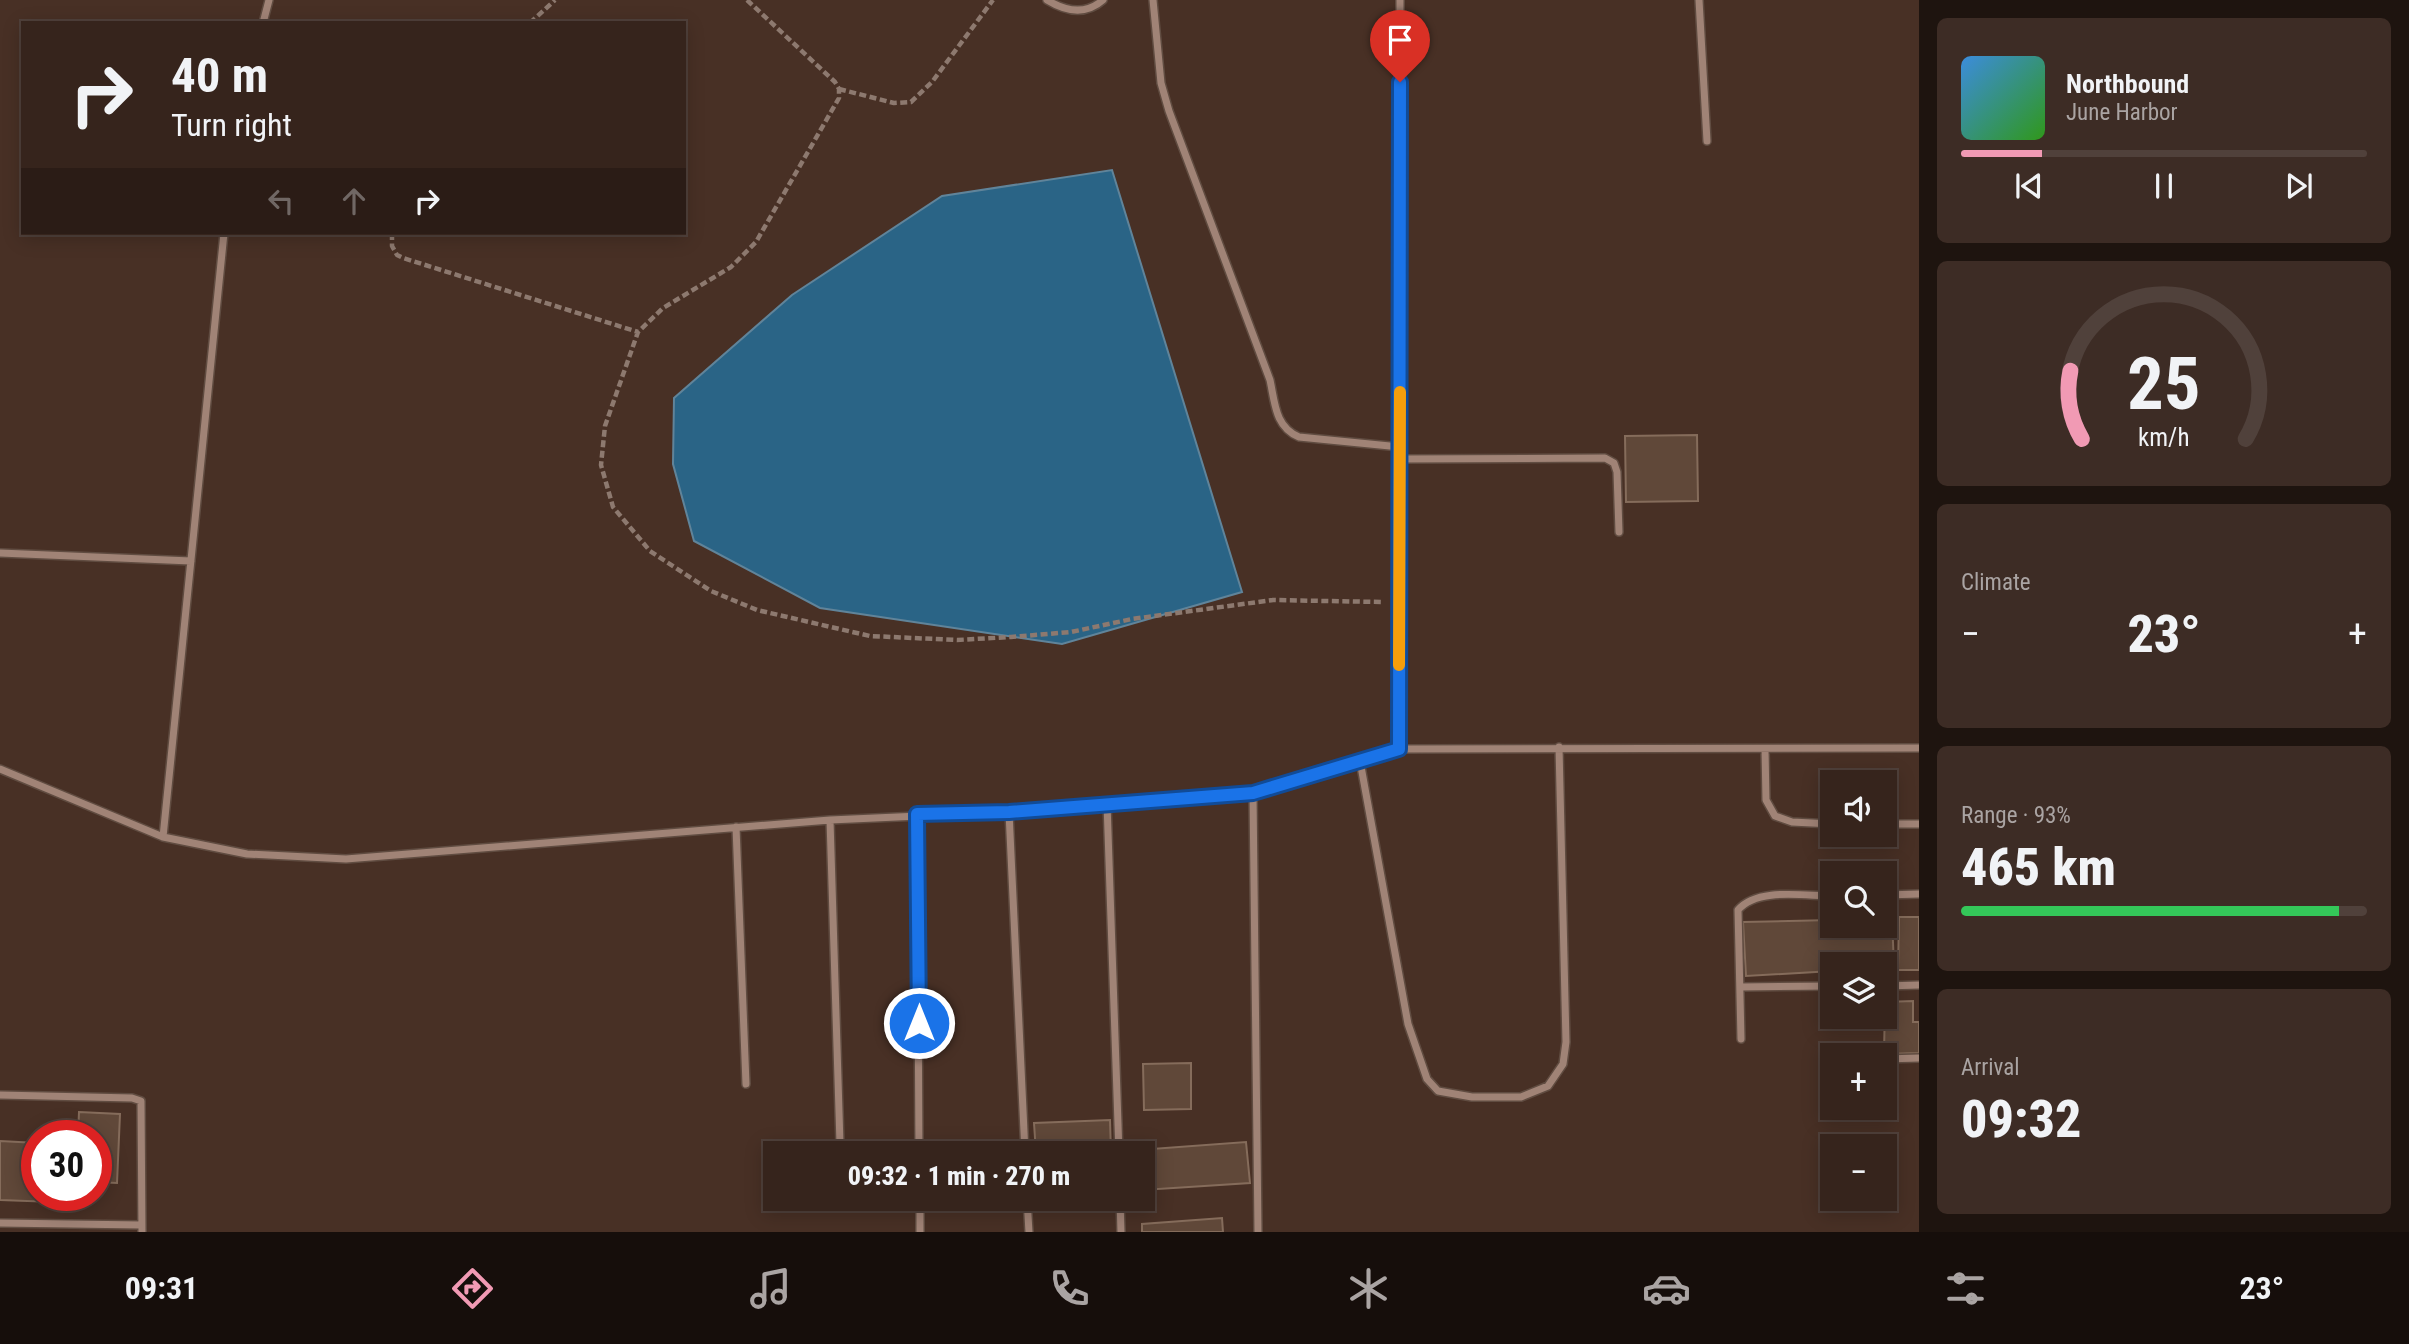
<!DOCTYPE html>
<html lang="en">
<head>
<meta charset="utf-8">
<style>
  :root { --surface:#36241c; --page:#3d2c25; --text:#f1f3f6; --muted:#aaa4a3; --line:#50413b; --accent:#f19ab4 }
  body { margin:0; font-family:"Roboto Condensed",sans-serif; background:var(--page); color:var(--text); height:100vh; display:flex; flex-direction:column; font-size:26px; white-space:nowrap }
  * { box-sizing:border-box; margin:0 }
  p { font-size:23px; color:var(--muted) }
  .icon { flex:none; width:38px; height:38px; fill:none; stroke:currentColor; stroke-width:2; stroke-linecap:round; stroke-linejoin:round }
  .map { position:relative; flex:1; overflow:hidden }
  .details { display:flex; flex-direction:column; gap:18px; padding:18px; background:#1e140f; width:490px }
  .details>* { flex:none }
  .hud { position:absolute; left:21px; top:21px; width:665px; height:214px; border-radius:0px; box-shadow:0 4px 18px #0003,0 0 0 2px var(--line); background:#36241c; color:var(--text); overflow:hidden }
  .buttons { position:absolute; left:1820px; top:770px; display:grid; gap:14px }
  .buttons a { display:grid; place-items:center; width:77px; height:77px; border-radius:0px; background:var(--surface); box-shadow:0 4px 18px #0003,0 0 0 2px var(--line); font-size:35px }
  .speed { position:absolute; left:21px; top:1120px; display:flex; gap:14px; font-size:35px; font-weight:700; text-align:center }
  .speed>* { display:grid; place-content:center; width:91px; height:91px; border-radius:50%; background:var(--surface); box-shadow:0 4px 18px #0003,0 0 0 2px var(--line); line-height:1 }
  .speed .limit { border:10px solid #d22; background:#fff; color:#111 }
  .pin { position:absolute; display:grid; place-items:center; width:60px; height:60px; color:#fff; margin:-72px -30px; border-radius:50% 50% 50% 0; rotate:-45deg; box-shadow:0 0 7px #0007 }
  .pin .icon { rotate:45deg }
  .me { position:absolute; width:77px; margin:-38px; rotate:0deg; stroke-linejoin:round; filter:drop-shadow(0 0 5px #0008) }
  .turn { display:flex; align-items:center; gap:24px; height:147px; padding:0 35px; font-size:32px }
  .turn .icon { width:91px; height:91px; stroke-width:2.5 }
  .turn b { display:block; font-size:49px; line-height:60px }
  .lanes { display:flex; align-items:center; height:66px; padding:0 35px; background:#0003; justify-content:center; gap:35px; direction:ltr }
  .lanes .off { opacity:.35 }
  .big { font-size:52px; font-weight:800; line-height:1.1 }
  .details .widget { flex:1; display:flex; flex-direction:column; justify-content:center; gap:10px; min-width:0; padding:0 24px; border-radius:10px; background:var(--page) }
  .details .dial { align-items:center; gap:0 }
  .dial svg { height:182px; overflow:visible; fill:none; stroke:var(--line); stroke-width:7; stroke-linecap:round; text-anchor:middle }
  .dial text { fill:var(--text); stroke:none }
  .song { display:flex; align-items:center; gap:21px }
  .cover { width:84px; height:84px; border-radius:10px; background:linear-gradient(135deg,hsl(210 70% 55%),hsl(110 70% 35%)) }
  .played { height:7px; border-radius:4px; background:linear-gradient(90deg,var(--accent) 20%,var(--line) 20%) }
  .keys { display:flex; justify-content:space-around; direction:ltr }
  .heat { display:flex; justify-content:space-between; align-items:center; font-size:38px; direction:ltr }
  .charge { height:10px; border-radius:5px; background:linear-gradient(90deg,#34c759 93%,var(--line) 0) }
  .trip { position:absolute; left:763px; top:1141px; width:392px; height:70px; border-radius:0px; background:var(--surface); box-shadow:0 4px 18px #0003,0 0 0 2px var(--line); font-weight:800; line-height:70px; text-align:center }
  .tabs { display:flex; height:112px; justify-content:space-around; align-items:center; background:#160e0b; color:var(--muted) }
  .tabs .icon { width:49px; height:49px }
  .tabs .selected { color:var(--accent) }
  .tabs b { font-size:32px; color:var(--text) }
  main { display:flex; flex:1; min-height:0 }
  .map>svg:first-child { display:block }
  .water { fill:#2a6486; stroke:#60849a; stroke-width:2 }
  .building { fill:#604839; stroke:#856c5b; stroke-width:2 }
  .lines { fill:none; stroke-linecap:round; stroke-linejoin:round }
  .minor-casing { stroke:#604c41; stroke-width:10 }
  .path { stroke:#8d796f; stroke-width:4.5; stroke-dasharray:7 3.5; stroke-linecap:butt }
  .minor { stroke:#a08376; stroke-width:7 }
  .route-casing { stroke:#114b97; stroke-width:18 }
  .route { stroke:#1a73e8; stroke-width:12 }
  .slow { stroke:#f59e0b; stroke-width:12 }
</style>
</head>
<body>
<main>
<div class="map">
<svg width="1919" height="1232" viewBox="0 0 1919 1232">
  <rect width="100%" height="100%" fill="#483025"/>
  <path class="water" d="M1112,170L1242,592L1062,644L820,608L694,541L673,464L674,398L792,295L942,196Z"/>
  <path class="building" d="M1697,435L1698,501L1626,502L1625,436Z
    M1899,917H1919V970H1898Z
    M1885,918H1892L1894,967L1832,964V971L1746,976L1743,922L1832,920V926H1885Z
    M1913,1001V1022H1919V1053L1884,1054L1885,1002Z
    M1191,1063V1109L1144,1110L1143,1064Z
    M79,1112L120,1114L117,1183L96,1182V1136H78Z
    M1110,1120L1111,1153H1036L1034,1123Z
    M0,1141L37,1143V1195H81V1203L0,1200Z
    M1246,1142L1250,1183L1143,1190V1153L1138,1150Z
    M1222,1218L1223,1232H1142V1224Z"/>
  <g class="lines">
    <defs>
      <path id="minor" d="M1047,0C1065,11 1085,16 1103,0
        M1153,0L1161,83L1169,111L1270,380C1275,403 1275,427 1299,437L1400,447
        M1699,0L1707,141
        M263,23L269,0
        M1400,459L1605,458L1614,463L1617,472L1619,532
        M0,553L191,561
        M1399,749L1400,0
        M1765,749L1766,800L1775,816L1792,822L1832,824
        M1360,761L1408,1024L1427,1079L1438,1091L1472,1097H1521L1548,1086L1563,1064L1566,1042L1559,747
        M0,769L163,837L247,854L346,859L830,820L1009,812L1253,793L1399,749L1919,748
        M1253,793L1258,1232
        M1107,803L1119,1153
        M1009,812L1025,1153
        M917,814L919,1153
        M830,820L840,1144
        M1885,824H1919
        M736,827L746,1084
        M163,837L224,233
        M1885,895L1919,894
        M1885,986L1919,985
        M1740,987L1832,986
        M1741,1039L1738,910C1757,887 1805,896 1832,896
        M1885,1059L1919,1058
        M0,1095L132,1098L141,1101L142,1232
        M920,1199V1232
        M1027,1199L1029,1232
        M1120,1199L1121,1232
        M0,1223L142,1225"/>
    </defs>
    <use href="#minor" class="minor-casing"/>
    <path class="path" d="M747,0L835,82L839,89V98L756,242L731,267L663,308L638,332L605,426L601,465L613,507L650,551L711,591L757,610L870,636L957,640L1011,637L1071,632L1132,619L1273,600L1381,602
      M530,23L555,0
      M839,89L894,103L911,102L932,82L993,0
      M392,233V246L397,255L403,258L638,332"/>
    <use href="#minor" class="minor"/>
  </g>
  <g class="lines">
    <defs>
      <path id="route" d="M919,1023L917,814L1009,812L1253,793L1399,749L1400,82"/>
    </defs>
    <use href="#route" class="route-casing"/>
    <use href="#route" class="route"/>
    <path class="slow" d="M1399,665L1400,392"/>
  </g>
</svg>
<div class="buttons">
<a><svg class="icon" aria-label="sound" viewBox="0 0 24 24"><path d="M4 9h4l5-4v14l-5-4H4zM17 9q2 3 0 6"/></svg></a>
<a><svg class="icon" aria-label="search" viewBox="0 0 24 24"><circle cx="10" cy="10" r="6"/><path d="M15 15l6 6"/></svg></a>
<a><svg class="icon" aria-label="layers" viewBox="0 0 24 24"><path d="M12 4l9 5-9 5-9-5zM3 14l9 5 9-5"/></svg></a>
<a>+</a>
<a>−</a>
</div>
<div class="speed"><div class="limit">30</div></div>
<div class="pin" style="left:1400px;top:82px;background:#d93025"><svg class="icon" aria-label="arrive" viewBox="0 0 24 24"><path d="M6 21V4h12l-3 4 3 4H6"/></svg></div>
<svg class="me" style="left:919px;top:1023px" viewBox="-20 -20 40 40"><circle r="17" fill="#1a73e8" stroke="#fff" stroke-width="3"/><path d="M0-11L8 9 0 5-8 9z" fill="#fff"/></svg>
<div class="trip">09:32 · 1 min · 270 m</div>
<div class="hud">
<div class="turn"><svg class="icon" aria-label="right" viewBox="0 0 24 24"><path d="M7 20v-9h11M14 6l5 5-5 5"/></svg><div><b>40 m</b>Turn right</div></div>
<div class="lanes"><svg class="icon off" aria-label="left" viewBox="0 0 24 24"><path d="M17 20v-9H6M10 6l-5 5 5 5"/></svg><svg class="icon off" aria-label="ahead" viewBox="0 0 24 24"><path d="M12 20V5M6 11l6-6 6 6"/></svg><svg class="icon" aria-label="right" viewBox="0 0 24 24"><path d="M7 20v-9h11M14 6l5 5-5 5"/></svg></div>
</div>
</div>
<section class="details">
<div class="widget">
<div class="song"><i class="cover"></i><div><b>Northbound</b><p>June Harbor</p></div></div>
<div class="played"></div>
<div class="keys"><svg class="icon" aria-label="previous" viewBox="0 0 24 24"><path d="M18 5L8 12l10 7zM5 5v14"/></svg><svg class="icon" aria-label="pause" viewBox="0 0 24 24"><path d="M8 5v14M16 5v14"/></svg><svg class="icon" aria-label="next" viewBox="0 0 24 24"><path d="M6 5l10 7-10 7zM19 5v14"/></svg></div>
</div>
<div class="widget dial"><svg viewBox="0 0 100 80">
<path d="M14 69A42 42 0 1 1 86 69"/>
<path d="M14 69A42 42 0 0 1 9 39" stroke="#f19ab4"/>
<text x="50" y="56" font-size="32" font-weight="700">25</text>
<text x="50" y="72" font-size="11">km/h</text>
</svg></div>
<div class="widget"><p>Climate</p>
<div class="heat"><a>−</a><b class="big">23°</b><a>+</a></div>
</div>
<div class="widget"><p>Range · 93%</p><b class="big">465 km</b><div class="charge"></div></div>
<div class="widget"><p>Arrival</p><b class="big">09:32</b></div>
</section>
</main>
<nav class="tabs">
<b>09:31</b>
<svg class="icon selected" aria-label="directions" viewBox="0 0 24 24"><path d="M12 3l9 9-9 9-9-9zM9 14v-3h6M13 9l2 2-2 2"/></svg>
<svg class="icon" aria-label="music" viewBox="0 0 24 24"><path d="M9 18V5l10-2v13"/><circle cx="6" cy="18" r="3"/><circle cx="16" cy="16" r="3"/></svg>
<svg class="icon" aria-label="phone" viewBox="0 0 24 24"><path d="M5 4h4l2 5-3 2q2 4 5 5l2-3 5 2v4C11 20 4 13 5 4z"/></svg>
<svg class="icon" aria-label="climate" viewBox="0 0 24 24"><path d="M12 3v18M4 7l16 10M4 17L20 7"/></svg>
<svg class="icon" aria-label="car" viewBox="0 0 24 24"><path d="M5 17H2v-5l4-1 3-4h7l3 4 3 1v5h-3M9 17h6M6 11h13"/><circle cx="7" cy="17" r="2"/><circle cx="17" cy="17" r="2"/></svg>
<svg class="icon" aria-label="filters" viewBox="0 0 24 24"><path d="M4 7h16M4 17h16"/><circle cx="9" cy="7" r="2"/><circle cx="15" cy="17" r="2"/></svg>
<b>23°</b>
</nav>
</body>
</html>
